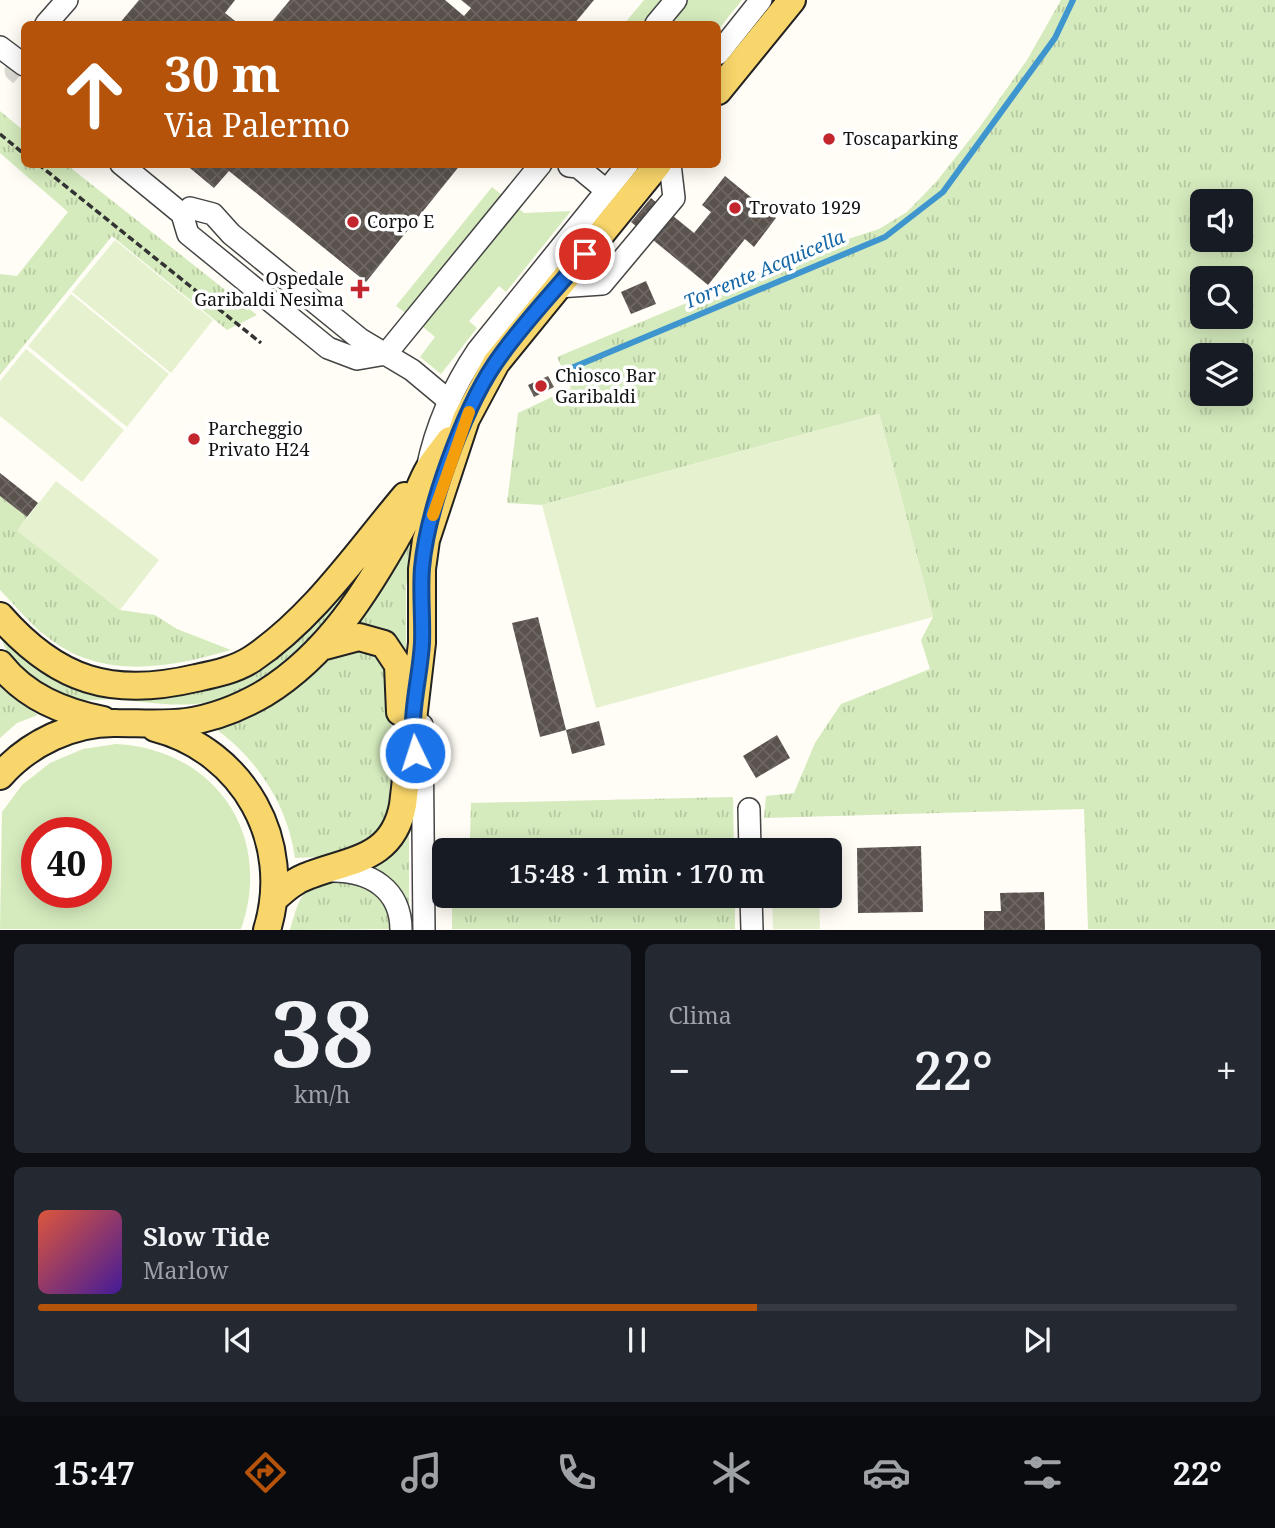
<!DOCTYPE html>
<html lang="it">
<head>
<meta charset="utf-8">
<style>
  :root { --surface:#171b24; --page:#242831; --text:#f1f3f6; --muted:#9ea1a6; --line:#363941; --accent:#b45309 }
  body { margin:0; font-family:"Noto Serif",serif; background:var(--page); color:var(--text); height:100vh; display:flex; flex-direction:column; font-size:26px; white-space:nowrap }
  * { box-sizing:border-box; margin:0 }
  p { font-size:23px; color:var(--muted) }
  .icon { flex:none; width:38px; height:38px; fill:none; stroke:currentColor; stroke-width:2; stroke-linecap:round; stroke-linejoin:round }
  .map { position:relative; height:930px; overflow:hidden }
  .drawer { display:flex; flex-direction:column; gap:14px; padding:14px; background:#0d0f14; flex:1 }
  .drawer>* { flex:none }
  .guide { position:absolute; left:21px; top:21px; width:700px; height:147px; border-radius:10px; box-shadow:0 4px 18px #0003; background:#b45309; color:#fff; overflow:hidden }
  .tools { position:absolute; left:1190px; top:189px; display:grid; gap:14px }
  .tools a { display:grid; place-items:center; width:63px; height:63px; border-radius:10px; background:var(--surface); box-shadow:0 4px 18px #0003; font-size:35px }
  .speed { position:absolute; left:21px; top:817px; display:flex; gap:14px; font-size:35px; font-weight:700; text-align:center }
  .speed>* { display:grid; place-content:center; width:91px; height:91px; border-radius:50%; background:var(--surface); box-shadow:0 4px 18px #0003; line-height:1 }
  .speed .limit { border:10px solid #d22; background:#fff; color:#111 }
  .pin { position:absolute; display:grid; place-items:center; width:60px; height:60px; color:#fff; margin:-30px; border:4px solid #fff; border-radius:50%; box-shadow:0 2px 7px #0007 }
  .me { position:absolute; width:77px; margin:-38px; rotate:356deg; stroke-linejoin:round; filter:drop-shadow(0 0 5px #0008) }
  .turn { display:flex; align-items:center; gap:24px; height:147px; padding:0 28px; font-size:32px }
  .turn .icon { width:91px; height:91px; stroke-width:2.5 }
  .turn b { display:block; font-size:49px; line-height:60px }
  .big { font-size:52px; font-weight:600; line-height:1.1 }
  .drawer .tile { flex:1; display:flex; flex-direction:column; justify-content:center; gap:10px; min-width:0; padding:0 24px; border-radius:10px; background:var(--page) }
  .drawer .dial { align-items:center; gap:0 }
  .dial b { font-size:91px; line-height:1 }
  .song { display:flex; align-items:center; gap:21px }
  .cover { width:84px; height:84px; border-radius:10px; background:linear-gradient(135deg,hsl(10 70% 55%),hsl(260 70% 35%)) }
  .played { height:7px; border-radius:4px; background:linear-gradient(90deg,var(--accent) 60%,var(--line) 60%) }
  .keys { display:flex; justify-content:space-around; direction:ltr }
  .heat { display:flex; justify-content:space-between; align-items:center; font-size:38px; direction:ltr }
  .drawer .tiles { flex:1; display:grid; gap:14px; grid-template-columns:1fr 1fr }
  .tile:last-child { grid-column:span 2 }
  .trip { position:absolute; left:432px; top:838px; width:410px; height:70px; border-radius:10px; background:var(--surface); box-shadow:0 4px 18px #0003; font-weight:600; line-height:70px; text-align:center }
  .menu { display:flex; height:112px; justify-content:space-around; align-items:center; background:#090b0e; color:var(--muted) }
  .menu .icon { width:49px; height:49px }
  .menu .on { color:var(--accent) }
  .menu b { font-size:32px; color:var(--text) }
  .map>svg:first-child { display:block }
  .grass { fill:url(#grass-tufts); fill-rule:evenodd }
  .garden { fill:#d5ebbd; fill-rule:evenodd }
  .pitch { fill:#e6f2cf }
  .lines { fill:none; stroke-linecap:round; stroke-linejoin:round }
  .stream { stroke:#3f96cf; stroke-width:6 }
  .building { fill:url(#building-cross-hatch) }
  .minor-tunnel { stroke:#dbdad3; stroke-width:21; stroke-dasharray:21 10; stroke-linecap:butt }
  .minor-casing { stroke:#444; stroke-width:24 }
  .major-casing { stroke:#222; stroke-width:30 }
  .path { stroke:#333; stroke-width:3.5; stroke-dasharray:7 3.5; stroke-linecap:butt }
  .minor { stroke:#fff; stroke-width:21 }
  .major { stroke:#f9d66b; stroke-width:26 }
  .route-casing { stroke:#114b97; stroke-width:18 }
  .route { stroke:#1a73e8; stroke-width:12 }
  .slow { stroke:#f59e0b; stroke-width:12 }
  .poi-dot { fill:#c4262e; stroke:#fff; stroke-width:2.5 }
  .labels { text-anchor:middle; stroke-width:7; stroke-linejoin:round; paint-order:stroke }
  .poi-label { font-size:18px; fill:#111; stroke:#fff; text-anchor:start }
  .water-label { font-size:19px; font-style:italic; fill:#1768a6; stroke:#fff }
</style>
</head>
<body>
<div class="map">
<svg width="1275" height="930" viewBox="0 0 1275 930">
  <defs>
    <pattern id="grass-tufts" width="24" height="20" patternUnits="userSpaceOnUse" patternTransform="scale(1.75)"><rect width="24" height="20" fill="#d5ebbd"/><path d="M3 7l-1-3M5 7V3M7 7l1-3M15 17l-1-3M17 17v-4M19 17l1-3" fill="none" stroke="#b6c8a1"/></pattern>
    <pattern id="building-cross-hatch" width="8" height="8" patternUnits="userSpaceOnUse" patternTransform="scale(1.75)"><rect width="8" height="8" fill="#5a524d"/><path d="M0 0l8 8M0 8l8-8" fill="none" stroke="#6d6662"/></pattern>
  </defs>
  <rect width="100%" height="100%" fill="#fffdf5"/>
  <path class="grass" d="M1061,0H1275V929H1088L1084,809L764,818L766,796L794,793L815,743L841,704L930,669L921,640L933,617L879,414L542,505L507,503L518,413L571,388L557,357L814,250L879,229L907,212L936,182L979,128L1027,60ZM1202,201H1241V240H1202ZM1202,278H1241V317H1202ZM1202,355H1241V394H1202Z
    M0,111L24,131V164L67,165L257,315L227,330L112,236L0,375V274L17,276L68,212L0,153Z
    M0,496L27,517L18,530L120,610L155,615L177,629L231,650C169,668 101,681 46,636C29,623 15,605 0,590Z
    M410,536L414,537L406,586V655L353,627Z
    M368,562C333,615 296,663 238,692C197,713 155,702 112,699C101,699 90,702 80,699C52,691 0,662 0,629L36,662L200,686Z
    M349,648L382,656L391,684L392,812L382,832L341,856L295,858C288,805 256,757 213,727L288,692L334,654Z
    M0,686L38,715L17,723L0,738Z
    M733,797L734,850H460L470,840L471,803Z
    M409,813V914L373,865Z
    M334,879C374,883 382,892 393,929L290,930C300,897 299,889 334,879Z
    M452,896H735V929H452Z"/>
  <path class="garden" d="M644,0H670L650,24H624Z
    M684,0H742L718,30V24H664Z
    M492,187L507,199L411,317L396,306Z
    M513,204L524,213L571,211L506,292L499,286L469,321L477,328L441,374L420,357L435,337L417,322Z
    M116,744C215,749 274,835 241,929H0L2,812L22,785L50,763L83,749ZM96,833V892H37V833Z"/>
  <path class="pitch" d="M115,240L213,320L171,373L72,292Z
    M71,294L169,374L127,427L28,346Z
    M26,349L124,430L82,482L0,416V381Z
    M879,414L933,617L596,708L542,505Z
    M56,481L159,560L120,610L17,531Z
    M818,838V850H771V839Z
    M772,896H819L820,929H773Z"/>
  <g class="lines">
    <path class="stream" d="M569,369L885,237L943,192L1055,38L1073,0"/>
  </g>
  <path class="building" d="M139,0H235L225,13L239,24H119Z
    M290,0H445L464,16L471,8L461,0H594L574,24H270Z
    M185,164H461L366,282L229,171L214,188Z
    M725,176L776,218L754,247L745,239L708,285L631,222L651,198L694,233L711,212L702,205Z
    M646,281L656,304L631,314L621,292Z
    M548,376L554,387L534,397L528,385Z
    M0,473L38,503L27,517L0,496Z
    M538,617L566,730L540,737L512,623Z
    M599,721L605,745L572,754L566,730Z
    M777,735L790,758L756,778L743,756Z
    M921,846L923,912L858,913L857,848Z
    M1044,892L1045,930H984V911H1001L1000,893Z"/>
  <g class="lines">
    <path class="minor-tunnel" d="M24,60L15,71L24,79"/>
    <defs>
      <path id="minor" d="M46,24L67,0
        M656,24L676,0
        M0,47L24,65
        M718,54L761,0
        M121,164L182,214L188,234L328,348L357,359L386,354L541,164
        M569,166L578,167L607,191
        M190,208L213,214L231,234L360,339L412,370L448,400
        M558,287L602,284L674,198L670,164
        M427,469C436,425 453,387 478,350L628,164
        M422,725L424,930
        M749,809L750,850
        M333,871C370,871 401,889 401,930
        M751,896L752,930"/>
      <path id="major" d="M718,91L792,0
        M0,616C57,681 112,698 196,678C215,674 235,670 252,659C314,617 357,553 405,496
        M325,646L359,637L384,644L398,665L400,712
        M0,664C26,697 63,712 103,720
        M155,728C244,751 294,842 267,930
        M0,776C29,743 73,722 117,723C140,723 163,725 186,722C213,718 241,707 265,693C328,654 367,591 402,528C411,511 417,492 426,474C432,462 442,451 450,440
        M274,899C285,889 295,880 310,875C352,859 393,859 403,805L422,643V569L426,540L466,419L496,363L658,164"/>
    </defs>
    <use href="#minor" class="minor-casing"/>
    <use href="#major" class="major-casing"/>
    <path class="path" d="M0,134L24,154
      M38,164L261,343"/>
    <use href="#minor" class="minor"/>
    <use href="#major" class="major"/>
  </g>
  <g class="lines">
    <defs>
      <path id="route" d="M415,753C408,716 420,680 422,643C423,618 420,593 422,568C427,511 462,413 494,365C520,326 555,291 585,254"/>
    </defs>
    <use href="#route" class="route-casing"/>
    <use href="#route" class="route"/>
    <path class="slow" d="M433,515L469,412"/>
  </g>
  <g class="poi-dot">
    <circle cx="829" cy="139" r="7"/>
    <circle cx="735" cy="208" r="7"/>
    <circle cx="353" cy="222" r="7"/>
    <path d="M356.5 278.5h7v7h7v7h-7v7h-7v-7h-7v-7h7z"/>
    <circle cx="541" cy="386" r="7"/>
    <circle cx="194" cy="439" r="7"/>
  </g>
  <g class="labels">
    <g class="poi-label">
      <text x="843" y="145">Toscaparking</text>
      <text x="749" y="214">Trovato 1929</text>
      <text x="367" y="228">Corpo E</text>
      <text x="344" y="285" text-anchor="end">Ospedale<tspan x="344" dy="21">Garibaldi Nesima</tspan></text>
      <text x="555" y="382">Chiosco Bar<tspan x="555" dy="21">Garibaldi</tspan></text>
      <text x="208" y="435">Parcheggio<tspan x="208" dy="21">Privato H24</tspan></text>
    </g>
    <g class="water-label">
      <text transform="translate(764 269) rotate(-23)" y="7">Torrente Acquicella</text>
    </g>
  </g>
</svg>
<div class="tools">
<a><svg class="icon" aria-label="sound" viewBox="0 0 24 24"><path d="M4 9h4l5-4v14l-5-4H4zM17 9q2 3 0 6"/></svg></a>
<a><svg class="icon" aria-label="search" viewBox="0 0 24 24"><circle cx="10" cy="10" r="6"/><path d="M15 15l6 6"/></svg></a>
<a><svg class="icon" aria-label="layers" viewBox="0 0 24 24"><path d="M12 4l9 5-9 5-9-5zM3 14l9 5 9-5"/></svg></a>
</div>
<div class="speed"><div class="limit">40</div></div>
<div class="pin" style="left:585px;top:254px;background:#d93025"><svg class="icon" aria-label="arrive" viewBox="0 0 24 24"><path d="M6 21V4h12l-3 4 3 4H6"/></svg></div>
<svg class="me" style="left:415px;top:753px" viewBox="-20 -20 40 40"><circle r="17" fill="#1a73e8" stroke="#fff" stroke-width="3"/><path d="M0-11L8 9 0 5-8 9z" fill="#fff"/></svg>
<div class="trip">15:48 · 1 min · 170 m</div>
<div class="guide">
<div class="turn"><svg class="icon" aria-label="ahead" viewBox="0 0 24 24"><path d="M12 20V5M6 11l6-6 6 6"/></svg><div><b>30 m</b>Via Palermo</div></div>
</div>
</div>
<section class="drawer">
<div class="tiles">
<div class="tile dial"><b>38</b><p>km/h</p></div>
<div class="tile"><p>Clima</p>
<div class="heat"><a>−</a><b class="big">22°</b><a>+</a></div>
</div>
<div class="tile">
<div class="song"><i class="cover"></i><div><b>Slow Tide</b><p>Marlow</p></div></div>
<div class="played"></div>
<div class="keys"><svg class="icon" aria-label="previous" viewBox="0 0 24 24"><path d="M18 5L8 12l10 7zM5 5v14"/></svg><svg class="icon" aria-label="pause" viewBox="0 0 24 24"><path d="M8 5v14M16 5v14"/></svg><svg class="icon" aria-label="next" viewBox="0 0 24 24"><path d="M6 5l10 7-10 7zM19 5v14"/></svg></div>
</div>
</div>
</section>
<nav class="menu">
<b>15:47</b>
<svg class="icon on" aria-label="directions" viewBox="0 0 24 24"><path d="M12 3l9 9-9 9-9-9zM9 14v-3h6M13 9l2 2-2 2"/></svg>
<svg class="icon" aria-label="music" viewBox="0 0 24 24"><path d="M9 18V5l10-2v13"/><circle cx="6" cy="18" r="3"/><circle cx="16" cy="16" r="3"/></svg>
<svg class="icon" aria-label="phone" viewBox="0 0 24 24"><path d="M5 4h4l2 5-3 2q2 4 5 5l2-3 5 2v4C11 20 4 13 5 4z"/></svg>
<svg class="icon" aria-label="climate" viewBox="0 0 24 24"><path d="M12 3v18M4 7l16 10M4 17L20 7"/></svg>
<svg class="icon" aria-label="car" viewBox="0 0 24 24"><path d="M5 17H2v-5l4-1 3-4h7l3 4 3 1v5h-3M9 17h6M6 11h13"/><circle cx="7" cy="17" r="2"/><circle cx="17" cy="17" r="2"/></svg>
<svg class="icon" aria-label="filters" viewBox="0 0 24 24"><path d="M4 7h16M4 17h16"/><circle cx="9" cy="7" r="2"/><circle cx="15" cy="17" r="2"/></svg>
<b>22°</b>
</nav>
</body>
</html>
